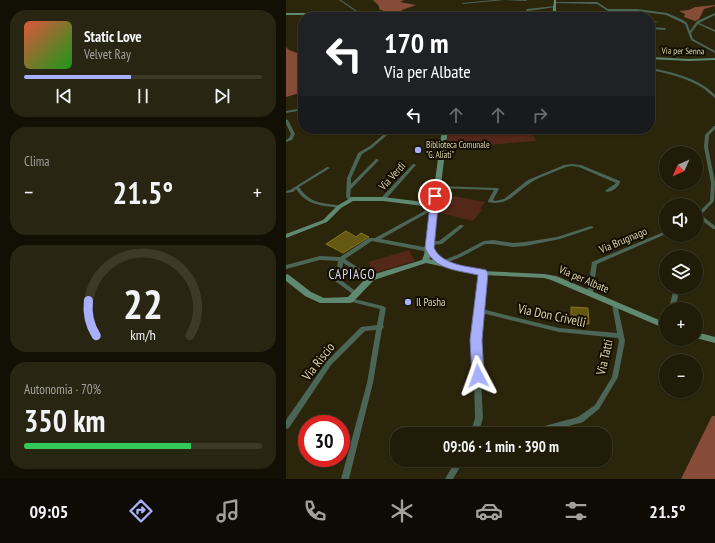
<!DOCTYPE html>
<html lang="it">
<head>
<meta charset="utf-8">
<style>
  :root { --surface:#201c08; --page:#282512; --text:#f1f3f6; --muted:#a2a19c; --line:#3d3a29; --accent:#a8b0fc }
  body { margin:0; font-family:"PT Sans Narrow",sans-serif; background:var(--page); color:var(--text); height:100vh; display:flex; flex-direction:column; font-size:15px; white-space:nowrap }
  * { box-sizing:border-box; margin:0 }
  p { font-size:13px; color:var(--muted) }
  .icon { flex:none; width:22px; height:22px; fill:none; stroke:currentColor; stroke-width:2; stroke-linecap:round; stroke-linejoin:round }
  .map { position:relative; flex:1; overflow:hidden }
  .drawer { display:flex; flex-direction:column; gap:10px; padding:10px; background:#120f04; width:286px }
  .drawer>* { flex:none }
  .guide { position:absolute; left:12px; top:12px; width:357px; height:122px; border-radius:16px; box-shadow:0 1px 3px #0004,0 0 0 1px var(--line); background:#202124; color:#fff; overflow:hidden }
  .needle { width:26px; rotate:225deg }
  .buttons { position:absolute; left:373px; top:146px; display:grid; gap:8px }
  .buttons a { display:grid; place-items:center; width:44px; height:44px; border-radius:50%; background:var(--surface); box-shadow:0 1px 3px #0004,0 0 0 1px var(--line); font-size:20px }
  .speed { position:absolute; left:12px; top:415px; display:flex; gap:8px; font-size:20px; font-weight:700; text-align:center }
  .speed>* { display:grid; place-content:center; width:52px; height:52px; border-radius:50%; background:var(--surface); box-shadow:0 1px 3px #0004,0 0 0 1px var(--line); line-height:1 }
  .speed .limit { border:6px solid #d22; background:#fff; color:#111 }
  .pin { position:absolute; display:grid; place-items:center; width:34px; height:34px; color:#fff; margin:-17px; border:2px solid #fff; border-radius:50%; box-shadow:0 1px 4px #0007 }
  .me { position:absolute; width:44px; margin:-22px; rotate:356deg; stroke-linejoin:round; filter:drop-shadow(0 0 3px #0008) }
  .turn { display:flex; align-items:center; gap:14px; height:84px; padding:0 20px; font-size:18px }
  .turn .icon { width:52px; height:52px; stroke-width:2.5 }
  .turn b { display:block; font-size:28px; line-height:34px }
  .lanes { display:flex; align-items:center; height:38px; padding:0 20px; background:#0003; justify-content:center; gap:20px; direction:ltr }
  .lanes .off { opacity:.35 }
  .big { font-size:30px; font-weight:700; line-height:1.1 }
  .drawer .tile { flex:1; display:flex; flex-direction:column; justify-content:center; gap:6px; min-width:0; padding:0 14px; border-radius:16px; background:var(--page) }
  .drawer .dial { align-items:center; gap:0 }
  .dial svg { height:104px; overflow:visible; fill:none; stroke:var(--line); stroke-width:7; stroke-linecap:round; text-anchor:middle }
  .dial text { fill:var(--text); stroke:none }
  .song { display:flex; align-items:center; gap:12px }
  .cover { width:48px; height:48px; border-radius:6px; background:linear-gradient(135deg,hsl(10 70% 55%),hsl(120 70% 35%)) }
  .played { height:4px; border-radius:2px; background:linear-gradient(90deg,var(--accent) 45%,var(--line) 45%) }
  .keys { display:flex; justify-content:space-around; direction:ltr }
  .heat { display:flex; justify-content:space-between; align-items:center; font-size:22px; direction:ltr }
  .charge { height:6px; border-radius:3px; background:linear-gradient(90deg,#34c759 70%,var(--line) 0) }
  .trip { position:absolute; left:104px; top:427px; width:222px; height:40px; border-radius:16px; background:var(--surface); box-shadow:0 1px 3px #0004,0 0 0 1px var(--line); font-weight:700; line-height:40px; text-align:center }
  .tab-bar { display:flex; height:64px; justify-content:space-around; align-items:center; background:#0d0b03; color:var(--muted) }
  .tab-bar .icon { width:28px; height:28px }
  .tab-bar .active { color:var(--accent) }
  .tab-bar b { font-size:18px; color:var(--text) }
  main { display:flex; flex:1; min-height:0 }
  .map>svg:first-child { display:block }
  .green { fill:#532719 }
  .forest { fill:#874c38 }
  .building { fill:#645812; stroke:#877720 }
  .lines { fill:none; stroke-linecap:round; stroke-linejoin:round }
  .street { fill:#4b6556; fill-rule:evenodd }
  .secondary { fill:#5f8971; fill-rule:evenodd }
  .route { fill:#a8b0fc; stroke:#6d72a4 }
  .poi-dot { fill:#a8b0fc; stroke:#130e00; stroke-width:1.5 }
  .labels { text-anchor:middle; stroke-width:4; stroke-linejoin:round; paint-order:stroke }
  .far-street-label { font-size:9px; fill:#dcd4ad; stroke:#130e00 }
  .far-poi-label { font-size:9px; fill:#dcd4ad; stroke:#130e00; text-anchor:start }
  .street-label { font-size:11px; fill:#dcd4ad; stroke:#130e00 }
  .poi-label { font-size:11px; fill:#dcd4ad; stroke:#130e00; text-anchor:start }
  .quarter-label { font-size:13px; letter-spacing:1px; fill:#d6daf7; stroke:#130e00 }
  .near-street-label { font-size:13px; fill:#dcd4ad; stroke:#130e00 }
</style>
</head>
<body>
<main>
<section class="drawer">
<div class="tile">
<div class="song"><i class="cover"></i><div><b>Static Love</b><p>Velvet Ray</p></div></div>
<div class="played"></div>
<div class="keys"><svg class="icon" aria-label="previous" viewBox="0 0 24 24"><path d="M18 5L8 12l10 7zM5 5v14"/></svg><svg class="icon" aria-label="pause" viewBox="0 0 24 24"><path d="M8 5v14M16 5v14"/></svg><svg class="icon" aria-label="next" viewBox="0 0 24 24"><path d="M6 5l10 7-10 7zM19 5v14"/></svg></div>
</div>
<div class="tile"><p>Clima</p>
<div class="heat"><a>−</a><b class="big">21.5°</b><a>+</a></div>
</div>
<div class="tile dial"><svg viewBox="0 0 100 80">
<path d="M14 69A42 42 0 1 1 86 69"/>
<path d="M14 69A42 42 0 0 1 8 42" stroke="#a8b0fc"/>
<text x="50" y="56" font-size="32" font-weight="700">22</text>
<text x="50" y="72" font-size="11">km/h</text>
</svg></div>
<div class="tile"><p>Autonomia · 70%</p><b class="big">350 km</b><div class="charge"></div></div>
</section>
<div class="map">
<svg width="429" height="479" viewBox="0 0 429 479">
  <rect width="100%" height="100%" fill="#2a250b"/>
  <path class="green" d="M160,129H244L250,141L191,146L182,141L158,144Z
    M167,196L199,202L194,209L196,210L187,221L154,213Z
    M123,250L129,261L88,273L82,262Z"/>
  <path class="forest" d="M87,0H118L114,2L130,5L116,10L115,15H107L93,9V6Z
    M429,5V6L418,9L413,19L409,21L398,17L399,14L393,11L403,10L409,7Z
    M0,47L3,50L17,55V92L0,97Z
    M426,416H429V479H395Z"/>
  <path class="building" d="M60,231L70,237L75,233L83,237L57,253L40,244Z
    M285,307L302,308L303,324H289V317H285Z"/>
  <g class="lines">
    <path class="street" d="M53,0H55L74,13L76,17H74L72,13Z
      M208,0H241L240,1L218,0L177,4L176,3Z
      M269,2H311L322,9H351L381,13L397,20L401,23L404,31L411,21L429,13V15L413,23L429,30V32L412,24L405,33L407,39L429,51V53L405,40L399,24L395,22L380,15L351,11H322L311,4L268,3Z
      M269,6L270,7L242,11L239,17H237L238,14L215,12L216,11L239,12L241,9Z
      M288,13H290L286,17H284Z
      M364,21L373,22L364,23Z
      M364,27L379,28L380,29L379,30L364,29Z
      M364,68C386,72 413,78 429,95V98C425,95 421,91 417,88C401,78 382,73 364,70Z
      M364,74L369,75L364,76Z
      M17,108V110L0,113V111Z
      M0,119L2,120L9,134L6,140L0,142V140L3,138L5,134L0,124Z
      M428,126H429V129L423,135L422,147L429,182L428,201L415,215L429,226V229H427L413,218L410,219V215L424,201L425,183L418,147L419,135Z
      M104,129H108L86,148L76,154L65,178V184L90,159H91L93,160L65,189L64,196L68,199V200C65,201 61,199 60,197L61,178L72,153L84,146Z
      M127,164H128L130,165L99,200H95V198Z
      M286,164L295,165L334,181V182C333,187 326,192 320,192V190L329,184L330,183L293,167L286,166L280,167C269,172 255,176 246,182C230,191 223,207 202,202V201L208,190L151,188L149,187L151,186L211,188L213,189L207,200L209,201L218,199L242,180L278,165Z
      M41,167H42L44,168L13,187C25,205 36,202 55,206V208H53C35,205 21,206 10,189L7,192L0,193V191L4,190Z
      M146,207H150V208L95,239L143,248L145,249L146,250L145,251L143,252L86,241L59,259L88,278L87,279H83L57,263L55,280L72,293L73,294L72,295H68L49,281L52,261L34,260L0,269V265L34,256L54,257L83,238H89Z
      M174,225H176L178,226L156,244L144,245L141,243L144,241H153Z
      M305,226L307,227V228L274,239L239,246L227,247L207,244H199L175,257L155,265L152,263L153,262L171,255L198,241L207,240L227,243L239,242L271,237Z
      M380,231V234L311,264L307,293L306,294H302L301,293L306,262Z
      M197,271L200,273L196,309L273,328L331,333L326,304L327,303H331L339,341L332,377L313,409L297,422L294,423L252,434H236L237,432L240,431L292,417L309,405L326,377L333,341L332,338L273,332L196,313L193,340L197,418L192,434H184L189,418L187,340L194,273Z
      M388,287H394L389,309H383Z
      M64,298L97,306L99,307L100,308L97,325L98,327L96,329L87,383L63,479H55L81,383L90,330L79,331L45,365L3,428L0,429V420L41,361L75,327L91,325L94,309L62,301L61,300L62,299Z
      M170,460H178L167,479H159Z"/>
    <path class="secondary" d="M268,0H270V17H266Z
      M0,13H29L42,17L29,15H0Z
      M364,57L403,59L429,58V60L403,61L364,59Z
      M156,129H162L146,256L143,259L197,271L258,274L270,276L380,323V329L265,280L258,278L197,275L140,263L88,280L67,302L64,303H34L19,296L0,281V274L3,275L25,292L38,298L62,297L82,276L136,260L138,255L145,207L97,201H67L55,208L41,222L0,238V234L37,220L51,206L66,197H97L146,203Z
      M410,332L429,337V343L410,338Z"/>
  </g>
  <path class="route" d="M149,193L153,196L148,248C157,266 183,266 200,270L202,273L196,340L198,376L196,379L192,381L188,379L186,376L184,340L192,275C170,270 149,270 139,248L145,196Z"/>
  <g class="poi-dot">
    <circle cx="132" cy="150" r="4"/>
    <circle cx="122" cy="302" r="4"/>
  </g>
  <g class="labels">
    <g class="far-street-label">
      <text transform="translate(397 51) rotate(1)" y="3">Via per Senna</text>
    </g>
    <g class="far-poi-label">
      <text x="140" y="148">Biblioteca Comunale<tspan x="140" dy="10">"G. Aliati"</tspan></text>
    </g>
    <g class="street-label">
      <text transform="translate(106 176) rotate(-48)" y="4">Via Verdi</text>
      <text transform="translate(337 240) rotate(-23)" y="4">Via Brugnago</text>
      <text transform="translate(298 279) rotate(23)" y="4">Via per Albate</text>
    </g>
    <g class="poi-label">
      <text x="130" y="306">Il Pasha</text>
    </g>
    <g class="quarter-label">
      <text x="66" y="279">CAPIAGO</text>
    </g>
    <g class="near-street-label">
      <text transform="translate(266 315) rotate(12)" y="5">Via Don Crivelli</text>
      <text transform="translate(318 357) rotate(-77)" y="5">Via Tatti</text>
      <text transform="translate(32 361) rotate(-52)" y="5">Via Riscio</text>
    </g>
  </g>
</svg>
<div class="buttons">
<a><svg class="needle" viewBox="-14 -14 28 28"><path d="M0-13l5 13h-10z" fill="#e53935"/><path d="M0 13l5-13h-10z" fill="#a2a19c"/></svg></a>
<a><svg class="icon" aria-label="sound" viewBox="0 0 24 24"><path d="M4 9h4l5-4v14l-5-4H4zM17 9q2 3 0 6"/></svg></a>
<a><svg class="icon" aria-label="layers" viewBox="0 0 24 24"><path d="M12 4l9 5-9 5-9-5zM3 14l9 5 9-5"/></svg></a>
<a>+</a>
<a>−</a>
</div>
<div class="speed"><div class="limit">30</div></div>
<div class="pin" style="left:149px;top:196px;background:#d93025"><svg class="icon" aria-label="arrive" viewBox="0 0 24 24"><path d="M6 21V4h12l-3 4 3 4H6"/></svg></div>
<svg class="me" style="left:192px;top:376px" viewBox="-20 -20 40 40"><path d="M0-17L14 15 0 8-14 15z" fill="#a8b0fc" stroke="#fff" stroke-width="4"/></svg>
<div class="trip">09:06 · 1 min · 390 m</div>
<div class="guide">
<div class="turn"><svg class="icon" aria-label="left" viewBox="0 0 24 24"><path d="M17 20v-9H6M10 6l-5 5 5 5"/></svg><div><b>170 m</b>Via per Albate</div></div>
<div class="lanes"><svg class="icon" aria-label="left" viewBox="0 0 24 24"><path d="M17 20v-9H6M10 6l-5 5 5 5"/></svg><svg class="icon off" aria-label="ahead" viewBox="0 0 24 24"><path d="M12 20V5M6 11l6-6 6 6"/></svg><svg class="icon off" aria-label="ahead" viewBox="0 0 24 24"><path d="M12 20V5M6 11l6-6 6 6"/></svg><svg class="icon off" aria-label="right" viewBox="0 0 24 24"><path d="M7 20v-9h11M14 6l5 5-5 5"/></svg></div>
</div>
</div>
</main>
<nav class="tab-bar">
<b>09:05</b>
<svg class="icon active" aria-label="directions" viewBox="0 0 24 24"><path d="M12 3l9 9-9 9-9-9zM9 14v-3h6M13 9l2 2-2 2"/></svg>
<svg class="icon" aria-label="music" viewBox="0 0 24 24"><path d="M9 18V5l10-2v13"/><circle cx="6" cy="18" r="3"/><circle cx="16" cy="16" r="3"/></svg>
<svg class="icon" aria-label="phone" viewBox="0 0 24 24"><path d="M5 4h4l2 5-3 2q2 4 5 5l2-3 5 2v4C11 20 4 13 5 4z"/></svg>
<svg class="icon" aria-label="climate" viewBox="0 0 24 24"><path d="M12 3v18M4 7l16 10M4 17L20 7"/></svg>
<svg class="icon" aria-label="car" viewBox="0 0 24 24"><path d="M5 17H2v-5l4-1 3-4h7l3 4 3 1v5h-3M9 17h6M6 11h13"/><circle cx="7" cy="17" r="2"/><circle cx="17" cy="17" r="2"/></svg>
<svg class="icon" aria-label="filters" viewBox="0 0 24 24"><path d="M4 7h16M4 17h16"/><circle cx="9" cy="7" r="2"/><circle cx="15" cy="17" r="2"/></svg>
<b>21.5°</b>
</nav>
</body>
</html>
